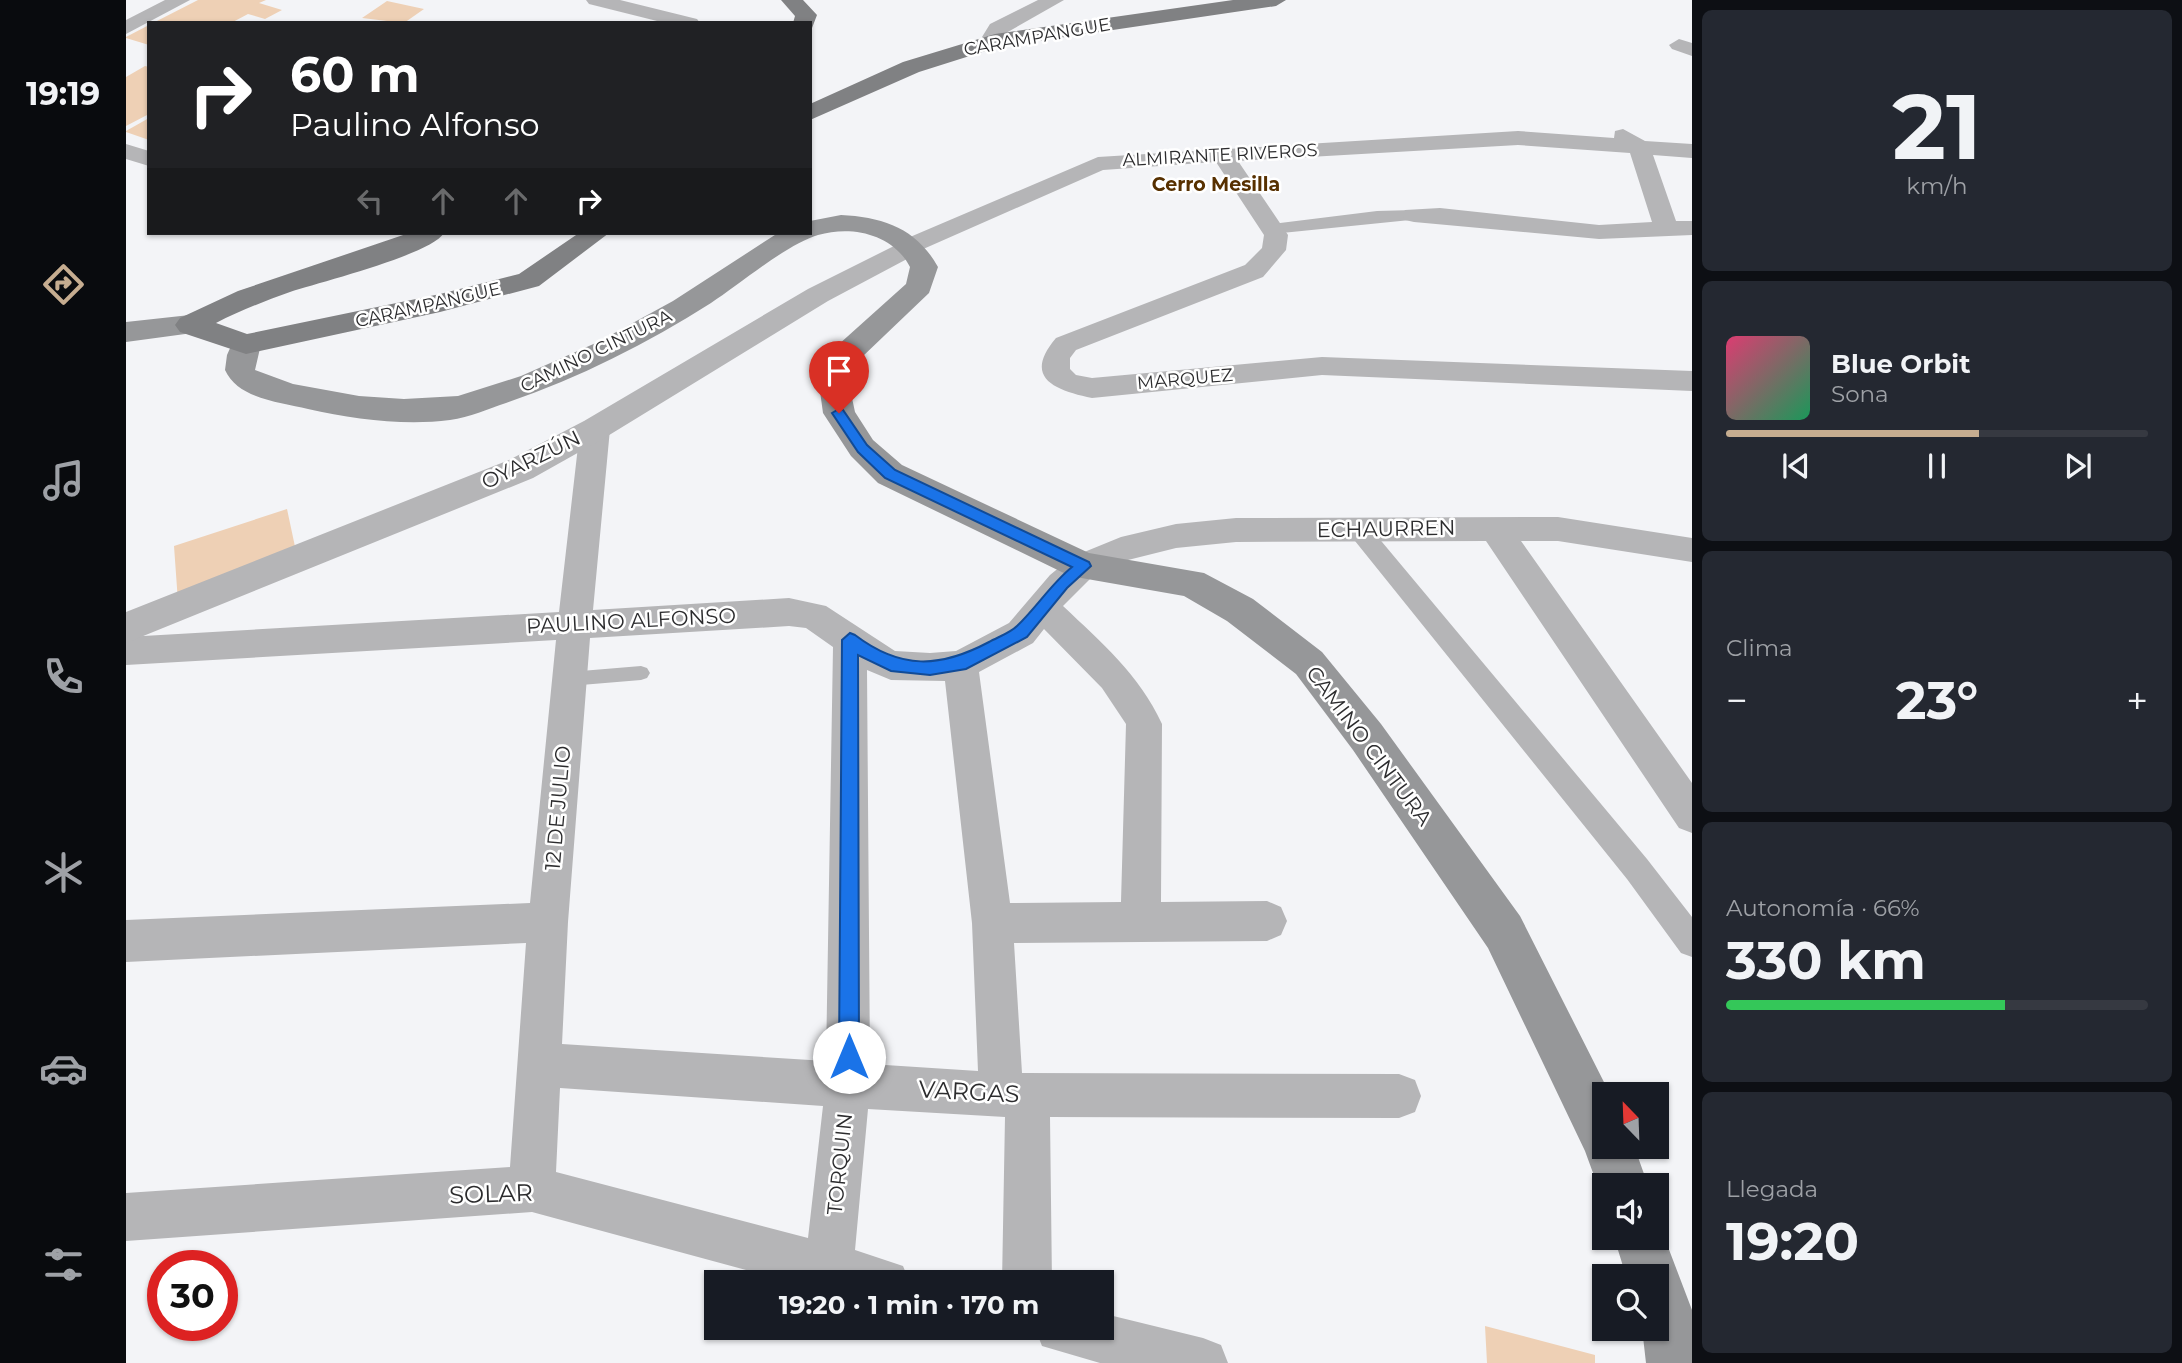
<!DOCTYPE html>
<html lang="es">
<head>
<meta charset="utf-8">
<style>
  :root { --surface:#171b24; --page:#242831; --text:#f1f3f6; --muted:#9ea1a6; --line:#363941; --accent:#c6ad90 }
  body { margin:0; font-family:Montserrat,sans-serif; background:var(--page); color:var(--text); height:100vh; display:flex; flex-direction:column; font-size:26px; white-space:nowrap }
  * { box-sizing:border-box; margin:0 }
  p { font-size:23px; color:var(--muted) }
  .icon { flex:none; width:38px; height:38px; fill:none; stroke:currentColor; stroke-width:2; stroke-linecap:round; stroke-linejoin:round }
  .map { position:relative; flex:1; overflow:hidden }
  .drawer { display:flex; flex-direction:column; gap:10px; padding:10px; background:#0d0f14; width:490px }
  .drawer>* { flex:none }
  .guide { position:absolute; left:21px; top:21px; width:665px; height:214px; border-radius:0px; box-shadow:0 2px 5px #0004; background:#202124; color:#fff; overflow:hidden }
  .needle { width:46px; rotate:337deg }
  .tools { position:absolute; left:1466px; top:1082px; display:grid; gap:14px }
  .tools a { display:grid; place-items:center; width:77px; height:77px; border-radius:0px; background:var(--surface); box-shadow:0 2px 5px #0004; font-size:35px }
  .speed { position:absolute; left:21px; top:1250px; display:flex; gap:14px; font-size:35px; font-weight:700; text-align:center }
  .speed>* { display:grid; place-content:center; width:91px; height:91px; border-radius:50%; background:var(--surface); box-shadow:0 2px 5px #0004; line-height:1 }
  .speed .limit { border:10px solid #d22; background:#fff; color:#111 }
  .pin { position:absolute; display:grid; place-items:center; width:60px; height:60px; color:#fff; margin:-72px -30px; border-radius:50% 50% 50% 0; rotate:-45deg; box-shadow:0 0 7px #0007 }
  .pin .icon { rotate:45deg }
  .me { position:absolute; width:77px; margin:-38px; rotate:0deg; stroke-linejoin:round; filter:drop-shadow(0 0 5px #0008) }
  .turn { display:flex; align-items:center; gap:24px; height:147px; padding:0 28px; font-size:32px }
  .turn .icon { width:91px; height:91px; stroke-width:2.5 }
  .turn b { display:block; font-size:49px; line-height:60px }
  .lanes { display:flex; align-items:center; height:66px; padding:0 28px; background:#0003; justify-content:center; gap:35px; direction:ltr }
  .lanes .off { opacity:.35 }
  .big { font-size:52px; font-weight:700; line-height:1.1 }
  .drawer .tile { flex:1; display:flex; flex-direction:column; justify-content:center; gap:10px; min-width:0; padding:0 24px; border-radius:10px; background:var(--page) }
  .drawer .dial { align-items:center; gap:0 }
  .dial b { font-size:91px; line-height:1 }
  .song { display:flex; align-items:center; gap:21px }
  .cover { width:84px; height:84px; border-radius:10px; background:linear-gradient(135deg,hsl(340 70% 55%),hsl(150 70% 35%)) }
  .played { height:7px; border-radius:4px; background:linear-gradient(90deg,var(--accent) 60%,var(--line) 60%) }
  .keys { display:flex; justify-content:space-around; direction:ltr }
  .heat { display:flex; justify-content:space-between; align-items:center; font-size:38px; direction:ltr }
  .charge { height:10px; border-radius:5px; background:linear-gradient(90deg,#34c759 66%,var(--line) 0) }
  .trip { position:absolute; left:578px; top:1270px; width:410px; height:70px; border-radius:0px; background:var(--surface); box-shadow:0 2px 5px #0004; font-weight:700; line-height:70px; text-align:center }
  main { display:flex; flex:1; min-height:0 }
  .dock { display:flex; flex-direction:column; width:126px; justify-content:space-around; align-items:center; background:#090b0e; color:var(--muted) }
  .dock .icon { width:49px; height:49px }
  .dock .active { color:var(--accent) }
  .dock b { font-size:32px; color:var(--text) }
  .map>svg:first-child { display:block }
  .building { fill:#eed0b5 }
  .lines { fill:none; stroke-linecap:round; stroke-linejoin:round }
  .service { fill:#b5b5b7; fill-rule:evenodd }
  .pedestrian { fill:#b5b5b7; fill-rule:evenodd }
  .minor { fill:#b5b5b7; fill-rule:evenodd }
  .tertiary { fill:#b5b5b7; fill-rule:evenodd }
  .secondary { fill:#969799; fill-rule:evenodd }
  .primary { fill:#808183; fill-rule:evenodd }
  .route { fill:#1a73e8; stroke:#114b97; stroke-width:2 }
  .labels { text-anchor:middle; stroke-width:5; stroke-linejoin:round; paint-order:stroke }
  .far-street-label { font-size:18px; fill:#2c2c2e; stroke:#fff }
  .far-neighbourhood-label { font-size:19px; font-weight:bold; fill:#573000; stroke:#fff }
  .street-label { font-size:21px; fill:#2c2c2e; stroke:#fff }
  .near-street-label { font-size:24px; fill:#2c2c2e; stroke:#fff }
</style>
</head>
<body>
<main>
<nav class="dock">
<b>19:19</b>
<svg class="icon active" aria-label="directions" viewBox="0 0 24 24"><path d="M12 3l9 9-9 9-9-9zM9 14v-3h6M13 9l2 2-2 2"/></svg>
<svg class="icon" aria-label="music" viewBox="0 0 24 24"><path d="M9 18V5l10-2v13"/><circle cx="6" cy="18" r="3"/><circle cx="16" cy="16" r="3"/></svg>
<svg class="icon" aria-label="phone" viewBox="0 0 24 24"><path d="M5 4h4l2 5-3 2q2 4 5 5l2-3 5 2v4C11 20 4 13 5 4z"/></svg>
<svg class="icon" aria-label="climate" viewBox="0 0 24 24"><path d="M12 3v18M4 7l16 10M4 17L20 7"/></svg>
<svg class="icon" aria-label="car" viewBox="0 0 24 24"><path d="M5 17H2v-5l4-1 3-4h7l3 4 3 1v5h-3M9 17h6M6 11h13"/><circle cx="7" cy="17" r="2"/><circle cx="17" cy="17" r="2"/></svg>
<svg class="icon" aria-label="filters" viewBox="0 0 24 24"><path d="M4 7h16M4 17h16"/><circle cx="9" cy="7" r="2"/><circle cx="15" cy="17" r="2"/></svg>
</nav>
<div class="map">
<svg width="1566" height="1363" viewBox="0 0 1566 1363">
  <rect width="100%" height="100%" fill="#f3f4f7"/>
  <path class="building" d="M72,0H140L133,3L156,10L139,19L122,14L105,23H27Z
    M261,1L298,9L278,23L236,18Z
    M23,25V45L0,38V37Z
    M19,66L23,67V114L0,126V77Z
    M23,118V140L0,132V131Z
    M161,509L171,556L52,602L48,546Z
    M1359,1326L1469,1355V1363H1361Z"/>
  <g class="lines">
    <path class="service" d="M515,666L521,668L524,673L521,678L515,680L443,686L437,684L434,679L437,674L443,672Z"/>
    <path class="pedestrian" d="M1288,210L1297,215L1294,219L1146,234L1137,229L1146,224L1251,211Z
      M1233,521L1241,524L1521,859L1566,917V957L1555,953L1501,879L1225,536L1221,530L1225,524Z"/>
    <path class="minor" d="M39,0H64L0,34V20Z
      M460,0H494L571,19L574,23H539L463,4Z
      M1553,39L1566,43V56L1546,49L1543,45Z
      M1497,129L1519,141L1566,144V158L1527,155L1550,221H1566V235L1473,239L1288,222L1279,220L1276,215L1279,210L1314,208L1473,225L1526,222L1504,153L1392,145L1112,161L1162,235L1160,250L1137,277L950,350L944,358V369L950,375L966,378L1196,357L1566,371V391L1196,375L966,398C929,390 896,378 930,338L1119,265L1136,248L1138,235L1090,162L977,170L795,250H777L774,245L777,240L972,157L1392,131L1488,138L1489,131Z
      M0,144L23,151V166L0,159Z
      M469,419L479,422L484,429L467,610L663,598L700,606L769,651L804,653L830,651L883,623L924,575L946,557L995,537L1050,524L1110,518L1432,517L1566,538V562L1432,541H1395L1566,783V833L1553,828L1360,541L1110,542L1050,548L1002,560L968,575L937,606C976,643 1013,674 1036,724L1035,902L1141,901L1155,907L1161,921L1155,935L1141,941L888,943L896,1073L1273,1074L1289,1080L1295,1096L1289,1112L1273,1118L924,1117L926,1283H876L879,1117L742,1109L729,1250L777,1266L784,1283H668L406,1212L0,1241V1193L384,1167L400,943L0,962V920L404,903L430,640L0,665V637L433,612L454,429L459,422ZM663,626L680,628L707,647L700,1061L436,1044L442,922L464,638ZM918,629L976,688L1000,724L995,902L884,903L853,672L907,643ZM741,670L765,680L819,681L846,923L852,1071L744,1064ZM434,1088L697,1106L682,1238L430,1172Z
      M975,1313L1077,1338L1095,1345L1102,1363H974L916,1346L909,1328H975Z"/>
    <path class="tertiary" d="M912,0H938L880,33L877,46H861L856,37L864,24Z
      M786,237L796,239L800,245L796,251L702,301L480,437L407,478L0,643V612L383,460L458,421L682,289Z"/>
    <path class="secondary" d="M715,215C758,217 791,229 812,267L803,293L736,357L723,384L729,412L747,440L776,465L963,553L1078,573L1127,599L1196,652L1255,724L1394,916L1484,1094H1479V1146H1508L1522,1185H1479L1478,1203L1459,1151L1362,948L1227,750L1170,674L1101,621L1058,596L944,576L752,483L725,456L697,413L693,384L712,345L780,284L784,267C767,234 726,225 692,235C661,244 614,284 585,303C520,344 453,378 380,403C362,409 344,417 324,420C278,426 227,419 182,409C154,402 112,399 99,370L101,355L109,337L120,334L131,337L135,344L129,370L167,384L233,396L278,399L332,396L395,376L472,342L547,301L652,233H684V221Z
      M64,315L74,318L79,325L74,332L0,342V322Z
      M1531,1218L1566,1310V1363H1520L1516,1328H1531V1276H1500L1488,1237H1531Z"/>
    <path class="primary" d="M655,0H677L691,15L686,28L684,23H667L669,16Z
      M1107,0H1160L1150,6L872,47L793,72L684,120V104L777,62L869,34Z
      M283,233H318C304,255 194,282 164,292C139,301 113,311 90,323L121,334L314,294L393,274L453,233H483L413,286L314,312L120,354L54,332L49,325L54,318L112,291Z"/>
  </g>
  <path class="route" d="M713,409L717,410L741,445L769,470L963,562L965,566L941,588L901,637L840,669L804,675L765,671L732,655L733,1057L730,1064L723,1067L716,1064L713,1057L716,640L724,633L729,635C775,670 814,668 863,642C872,637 884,633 891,626C911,607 925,584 946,567L759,478L732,452L706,413Z"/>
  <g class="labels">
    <g class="far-street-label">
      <text transform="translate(911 37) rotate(-10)" y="6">CARAMPANGUE</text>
      <text transform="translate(1094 155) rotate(-3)" y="6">ALMIRANTE RIVEROS</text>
      <text transform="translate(302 305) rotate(-13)" y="6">CARAMPANGUE</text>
      <text transform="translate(470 351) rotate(-26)" y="6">CAMINO CINTURA</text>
      <text transform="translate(1059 379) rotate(-5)" y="6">MARQUEZ</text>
    </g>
    <g class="far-neighbourhood-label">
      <text x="1090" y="191">Cerro Mesilla</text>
    </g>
    <g class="street-label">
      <text transform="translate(405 460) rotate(-26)" y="7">OYARZÚN</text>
      <text transform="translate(1260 529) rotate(-1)" y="7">ECHAURREN</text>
      <text transform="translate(505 621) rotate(-3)" y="7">PAULINO ALFONSO</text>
      <text transform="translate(1243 746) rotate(53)" y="7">CAMINO CINTURA</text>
      <text transform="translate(432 808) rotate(-85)" y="7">12 DE JULIO</text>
      <text transform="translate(714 1164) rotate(-84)" y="7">TORQUIN</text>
    </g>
    <g class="near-street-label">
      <text transform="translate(843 1092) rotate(3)" y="8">VARGAS</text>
      <text transform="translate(365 1194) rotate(-2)" y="8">SOLAR</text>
    </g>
  </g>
</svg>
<div class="tools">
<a><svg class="needle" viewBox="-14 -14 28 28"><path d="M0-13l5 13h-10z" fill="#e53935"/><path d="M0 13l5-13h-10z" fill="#9ea1a6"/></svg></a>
<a><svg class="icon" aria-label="sound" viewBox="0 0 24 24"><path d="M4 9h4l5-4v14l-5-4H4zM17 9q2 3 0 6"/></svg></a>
<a><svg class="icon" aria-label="search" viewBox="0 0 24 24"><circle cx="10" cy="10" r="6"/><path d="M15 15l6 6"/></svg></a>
</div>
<div class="speed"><div class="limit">30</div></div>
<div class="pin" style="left:713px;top:413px;background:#d93025"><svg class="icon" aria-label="arrive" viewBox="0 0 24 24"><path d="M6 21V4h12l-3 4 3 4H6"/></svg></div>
<svg class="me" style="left:723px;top:1057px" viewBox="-20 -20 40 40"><circle r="19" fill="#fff"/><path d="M0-13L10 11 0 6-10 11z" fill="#1a73e8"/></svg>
<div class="trip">19:20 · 1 min · 170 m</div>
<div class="guide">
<div class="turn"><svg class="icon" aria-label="right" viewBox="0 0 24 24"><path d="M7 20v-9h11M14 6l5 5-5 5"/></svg><div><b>60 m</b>Paulino Alfonso</div></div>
<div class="lanes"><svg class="icon off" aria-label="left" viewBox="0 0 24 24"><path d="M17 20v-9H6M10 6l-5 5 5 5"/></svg><svg class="icon off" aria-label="ahead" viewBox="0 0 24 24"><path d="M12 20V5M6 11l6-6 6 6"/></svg><svg class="icon off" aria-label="ahead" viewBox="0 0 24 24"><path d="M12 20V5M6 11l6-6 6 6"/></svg><svg class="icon" aria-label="right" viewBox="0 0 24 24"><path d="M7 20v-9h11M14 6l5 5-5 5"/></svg></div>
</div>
</div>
<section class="drawer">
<div class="tile dial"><b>21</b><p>km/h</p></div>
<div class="tile">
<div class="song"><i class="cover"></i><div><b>Blue Orbit</b><p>Sona</p></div></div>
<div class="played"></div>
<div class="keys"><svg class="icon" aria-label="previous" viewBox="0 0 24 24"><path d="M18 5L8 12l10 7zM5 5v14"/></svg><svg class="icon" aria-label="pause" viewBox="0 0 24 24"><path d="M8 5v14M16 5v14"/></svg><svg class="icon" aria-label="next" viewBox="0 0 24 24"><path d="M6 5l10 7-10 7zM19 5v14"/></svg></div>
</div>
<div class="tile"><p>Clima</p>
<div class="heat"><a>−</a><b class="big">23°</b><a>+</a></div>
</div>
<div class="tile"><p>Autonomía · 66%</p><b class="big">330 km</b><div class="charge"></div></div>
<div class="tile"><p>Llegada</p><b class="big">19:20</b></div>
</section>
</main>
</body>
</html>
